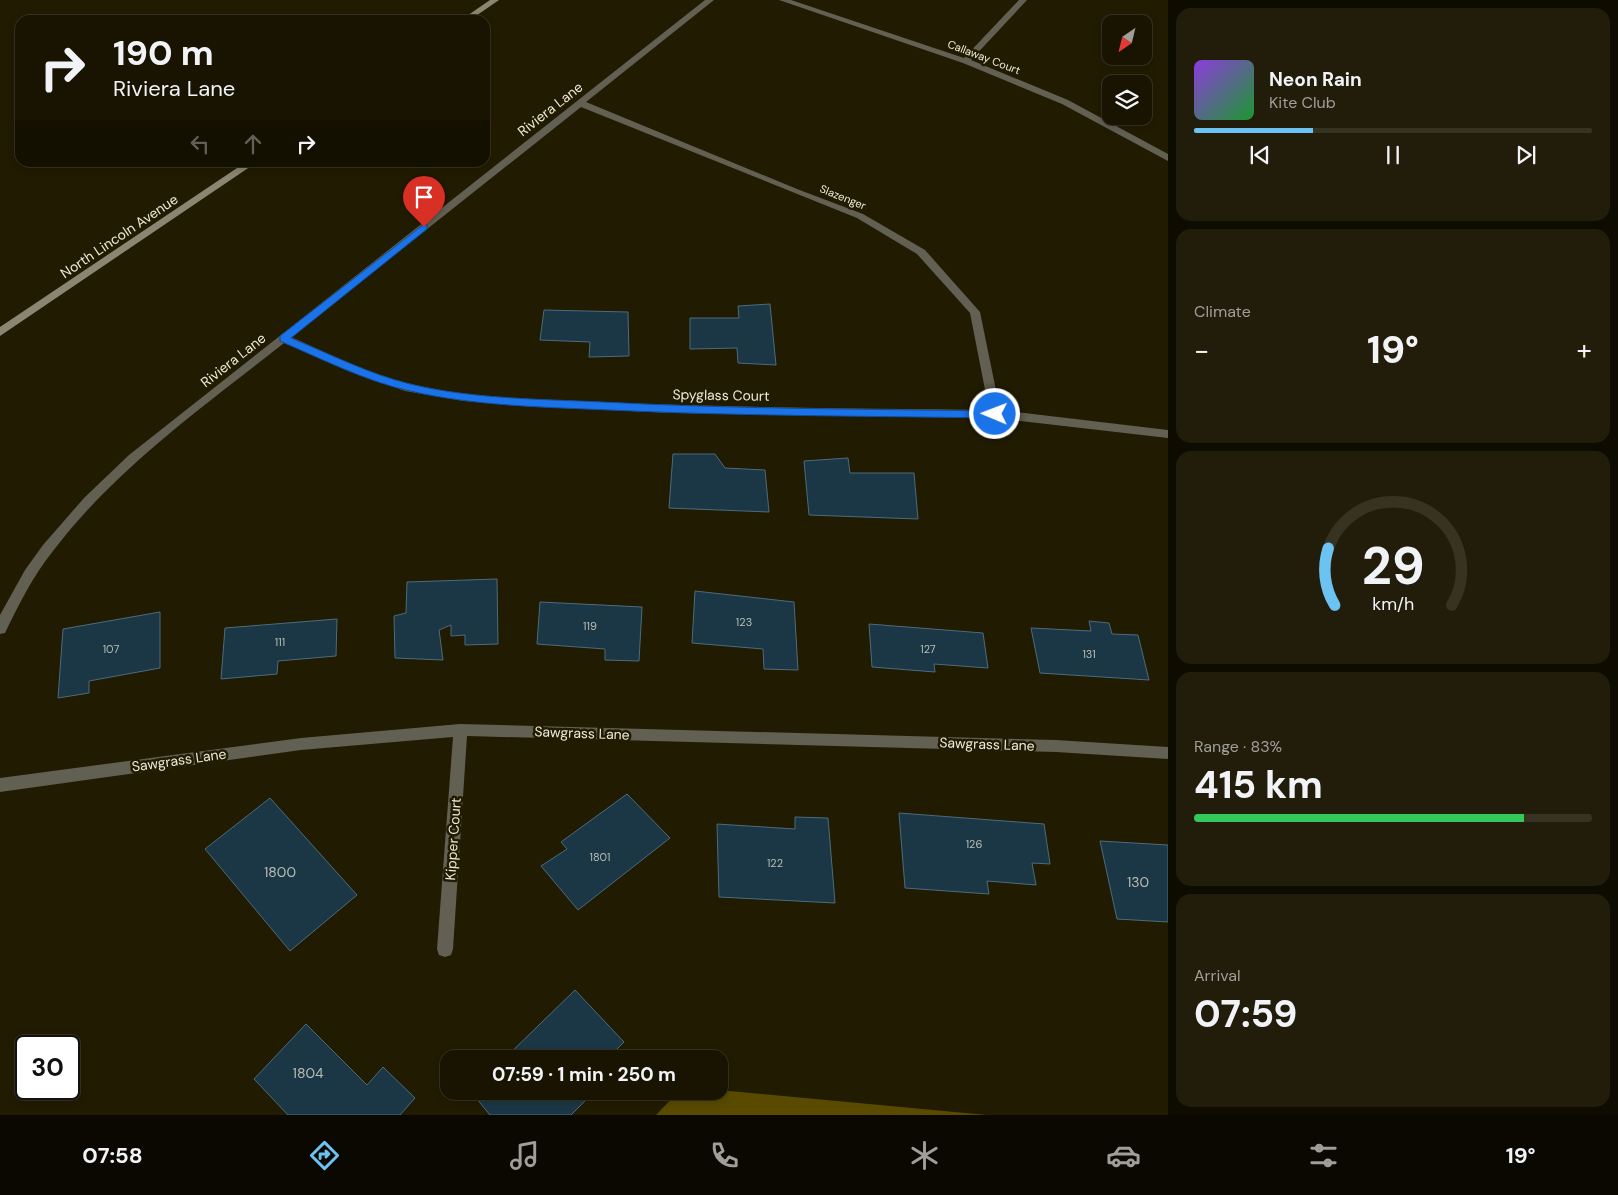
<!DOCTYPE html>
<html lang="en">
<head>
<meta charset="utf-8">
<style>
  :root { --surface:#191401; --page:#221d0b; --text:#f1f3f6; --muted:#9f9e99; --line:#373323; --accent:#6cc3f2 }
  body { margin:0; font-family:"DM Sans",sans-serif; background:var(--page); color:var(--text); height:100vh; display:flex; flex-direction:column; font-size:19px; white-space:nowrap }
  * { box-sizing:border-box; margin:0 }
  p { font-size:16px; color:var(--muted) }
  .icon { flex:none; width:28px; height:28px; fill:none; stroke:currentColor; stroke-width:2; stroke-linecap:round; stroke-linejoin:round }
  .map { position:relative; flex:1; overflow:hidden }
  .side { display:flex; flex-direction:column; gap:8px; padding:8px; background:#0e0b01; width:450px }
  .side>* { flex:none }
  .hud { position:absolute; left:15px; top:15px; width:475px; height:152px; border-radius:15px; box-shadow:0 2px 8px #0003,0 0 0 1px var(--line); background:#191401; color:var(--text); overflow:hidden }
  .needle { width:32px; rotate:215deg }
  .tools { position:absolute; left:1102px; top:15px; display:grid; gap:10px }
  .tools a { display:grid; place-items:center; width:50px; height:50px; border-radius:10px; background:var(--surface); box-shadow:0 2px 8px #0003,0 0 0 1px var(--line); font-size:25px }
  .speed { position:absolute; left:15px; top:1035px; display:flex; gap:10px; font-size:25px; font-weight:700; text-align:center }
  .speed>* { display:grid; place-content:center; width:65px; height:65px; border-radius:50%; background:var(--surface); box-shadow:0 2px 8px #0003,0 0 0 1px var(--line); line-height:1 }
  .speed .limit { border:2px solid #111; border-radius:8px; background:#fff; color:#111 }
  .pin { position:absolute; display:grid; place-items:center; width:42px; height:42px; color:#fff; margin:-51px -21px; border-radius:50% 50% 50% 0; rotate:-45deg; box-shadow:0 0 5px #0007 }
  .pin .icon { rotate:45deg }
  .me { position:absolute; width:55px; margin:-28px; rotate:271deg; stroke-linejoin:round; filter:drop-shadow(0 0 4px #0008) }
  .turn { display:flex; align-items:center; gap:18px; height:105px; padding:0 15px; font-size:22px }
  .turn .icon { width:65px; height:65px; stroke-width:2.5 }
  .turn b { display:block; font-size:35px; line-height:42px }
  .lanes { display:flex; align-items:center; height:48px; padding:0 15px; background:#0003; justify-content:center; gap:25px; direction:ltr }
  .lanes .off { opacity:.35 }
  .big { font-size:38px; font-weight:700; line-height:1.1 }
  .side .widget { flex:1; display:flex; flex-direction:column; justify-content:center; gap:8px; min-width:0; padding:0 18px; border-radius:15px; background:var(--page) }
  .side .dial { align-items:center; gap:0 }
  .dial svg { height:130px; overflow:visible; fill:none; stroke:var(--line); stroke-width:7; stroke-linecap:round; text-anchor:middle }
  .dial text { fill:var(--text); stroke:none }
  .song { display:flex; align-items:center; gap:15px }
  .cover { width:60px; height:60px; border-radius:8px; background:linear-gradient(135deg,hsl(270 70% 55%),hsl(130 70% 35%)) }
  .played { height:5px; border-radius:2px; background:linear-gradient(90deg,var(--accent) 30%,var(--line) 30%) }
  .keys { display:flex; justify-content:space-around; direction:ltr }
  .heat { display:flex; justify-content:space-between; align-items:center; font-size:28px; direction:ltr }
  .charge { height:8px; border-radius:4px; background:linear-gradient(90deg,#34c759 83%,var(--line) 0) }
  .trip { position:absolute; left:440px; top:1050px; width:288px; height:50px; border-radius:15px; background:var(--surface); box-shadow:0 2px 8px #0003,0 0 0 1px var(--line); font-weight:700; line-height:50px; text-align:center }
  .dock { display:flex; height:80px; justify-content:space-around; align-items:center; background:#0a0800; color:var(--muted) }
  .dock .icon { width:35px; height:35px }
  .dock .current { color:var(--accent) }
  .dock b { font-size:22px; color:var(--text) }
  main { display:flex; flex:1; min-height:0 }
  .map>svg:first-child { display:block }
  .forest { fill:#594a00 }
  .building { fill:#1b3746; stroke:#4d6b7c }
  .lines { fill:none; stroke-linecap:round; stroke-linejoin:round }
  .minor { fill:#625f53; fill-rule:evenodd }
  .secondary { fill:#8b8672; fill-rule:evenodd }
  .route { fill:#1a73e8; stroke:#114b97 }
  .labels { text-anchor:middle; stroke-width:5; stroke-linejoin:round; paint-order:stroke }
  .far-street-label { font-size:11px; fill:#edead9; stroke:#211b01 }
  .number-label { font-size:11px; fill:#b8bdb4 }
  .street-label { font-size:14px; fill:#edead9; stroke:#211b01 }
  .near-number-label { font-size:14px; fill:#b8bdb4 }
</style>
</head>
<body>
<main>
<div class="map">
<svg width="1168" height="1115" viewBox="0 0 1168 1115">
  <rect width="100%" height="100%" fill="#211b01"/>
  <path class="forest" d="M719,1090L987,1115H656L679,1091Z"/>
  <path class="building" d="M770,304L776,365L738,363L737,348L690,349V318H739L738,306Z
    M544,310L628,312L629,356L589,357L590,342L540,340Z
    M673,454H715L725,468L765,470L769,512L669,508Z
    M848,458L850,473H914L918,519L809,515L804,461Z
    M497,579L498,644L465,645V635L451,636V625L439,630L443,660L395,658L394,616L406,613L407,582Z
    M695,591L794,602L798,670L764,669L763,649L692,643Z
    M540,602L642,607L639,661L605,660V649L537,644Z
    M160,612V668L89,681V693L58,698L63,629Z
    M337,619L336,656L278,661L277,674L221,679L225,628Z
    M1089,621L1109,623L1112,634L1138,635L1149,680L1040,673L1031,628L1091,631Z
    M869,624L983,633L988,668L934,664L935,672L872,667Z
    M627,794L670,838L578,910L541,866L567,849L561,842Z
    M270,798L357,895L290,951L205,849Z
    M899,813L1044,824L1050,864L1032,863L1036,885L987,881L989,894L905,888Z
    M795,817L828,818L835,903L719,897L717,824L795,829Z
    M1100,841L1168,845V922L1117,919Z
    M575,990L624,1042L607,1059H504Z
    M306,1024L367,1085L383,1067L415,1098L400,1115H288L254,1079Z
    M591,1091L593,1093L571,1115H490L471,1092Z"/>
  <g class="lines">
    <path class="minor" d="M705,0H714L586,102L797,189L863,214L925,250L980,312L1000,410L1168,430V438L995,418L673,413L522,406L464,401L405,391L351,372L284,343C203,407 116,468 53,551C33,576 19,604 5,633L0,634V615L25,570L43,545L84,498L129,455ZM581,107L857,218L917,254L970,313L989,410C860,408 731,408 603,402C539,399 473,399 411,384C370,375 330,354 291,337Z
      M779,0H791L964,58L1019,0H1027L971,60L1068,100L1168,154V161L1062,104L963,63Z
      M460,724L1056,740L1168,747V759L1056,752L467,736L453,949L451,955L445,957L439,955L437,949L453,737L301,750L0,792V778L301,738Z"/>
    <path class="secondary" d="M490,0H499L470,20H461Z
      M246,162H257L0,336V327Z"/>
  </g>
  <path class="route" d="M424,224L427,225V229L291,338C330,354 369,374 410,384C472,399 539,399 602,402C733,409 864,409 995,411L1000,414L995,418C866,416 738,416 609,410C543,407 475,406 410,391C365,381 322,359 280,341V336Z"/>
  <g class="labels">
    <g class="far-street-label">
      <text transform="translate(984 57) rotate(21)" y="4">Callaway Court</text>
      <text transform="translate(843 197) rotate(22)" y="4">Slazenger</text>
    </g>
    <g class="number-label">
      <text x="744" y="626">123</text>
      <text x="590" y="630">119</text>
      <text x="280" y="646">111</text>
      <text x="111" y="653">107</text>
      <text x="928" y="653">127</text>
      <text x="1089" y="658">131</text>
      <text x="974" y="848">126</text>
      <text x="600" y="861">1801</text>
      <text x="775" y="867">122</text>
    </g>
    <g class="street-label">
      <text transform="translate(550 109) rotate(-38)" y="5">Riviera Lane</text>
      <text transform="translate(119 236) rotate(-34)" y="5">North Lincoln Avenue</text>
      <text transform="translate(233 360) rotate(-38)" y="5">Riviera Lane</text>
      <text transform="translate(721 395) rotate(1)" y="5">Spyglass Court</text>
      <text transform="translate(582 733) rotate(2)" y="5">Sawgrass Lane</text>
      <text transform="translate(987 744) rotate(2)" y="5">Sawgrass Lane</text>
      <text transform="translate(179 760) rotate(-8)" y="5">Sawgrass Lane</text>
      <text transform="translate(453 839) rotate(-86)" y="5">Kipper Court</text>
    </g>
    <g class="near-number-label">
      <text x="280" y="877">1800</text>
      <text x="1138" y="887">130</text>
      <text x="308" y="1078">1804</text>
    </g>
  </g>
</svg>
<div class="tools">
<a><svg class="needle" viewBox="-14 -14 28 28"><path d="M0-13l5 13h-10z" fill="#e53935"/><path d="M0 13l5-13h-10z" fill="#9f9e99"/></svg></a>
<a><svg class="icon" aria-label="layers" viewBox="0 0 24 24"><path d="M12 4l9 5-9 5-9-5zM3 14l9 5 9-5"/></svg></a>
</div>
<div class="speed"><div class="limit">30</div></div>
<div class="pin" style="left:424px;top:227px;background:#d93025"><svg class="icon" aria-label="arrive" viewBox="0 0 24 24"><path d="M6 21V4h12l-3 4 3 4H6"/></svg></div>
<svg class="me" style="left:995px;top:414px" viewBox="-20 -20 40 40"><circle r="17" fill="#1a73e8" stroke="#fff" stroke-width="3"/><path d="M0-11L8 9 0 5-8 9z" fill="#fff"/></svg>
<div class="trip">07:59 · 1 min · 250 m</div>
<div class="hud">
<div class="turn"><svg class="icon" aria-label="right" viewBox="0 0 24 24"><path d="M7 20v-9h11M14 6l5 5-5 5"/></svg><div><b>190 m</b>Riviera Lane</div></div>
<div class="lanes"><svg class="icon off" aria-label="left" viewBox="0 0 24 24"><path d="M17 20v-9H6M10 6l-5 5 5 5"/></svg><svg class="icon off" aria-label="ahead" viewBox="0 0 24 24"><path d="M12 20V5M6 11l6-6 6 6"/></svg><svg class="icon" aria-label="right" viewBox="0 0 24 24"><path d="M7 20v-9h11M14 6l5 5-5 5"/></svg></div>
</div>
</div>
<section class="side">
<div class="widget">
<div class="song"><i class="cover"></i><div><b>Neon Rain</b><p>Kite Club</p></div></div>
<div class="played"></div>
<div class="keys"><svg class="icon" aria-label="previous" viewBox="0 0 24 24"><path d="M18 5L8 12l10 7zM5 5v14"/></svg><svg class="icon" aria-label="pause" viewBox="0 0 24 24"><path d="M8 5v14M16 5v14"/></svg><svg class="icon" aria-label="next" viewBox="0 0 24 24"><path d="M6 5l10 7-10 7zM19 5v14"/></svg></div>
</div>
<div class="widget"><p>Climate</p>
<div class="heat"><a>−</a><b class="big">19°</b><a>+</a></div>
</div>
<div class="widget dial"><svg viewBox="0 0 100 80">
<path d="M14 69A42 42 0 1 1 86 69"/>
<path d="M14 69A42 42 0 0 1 10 34" stroke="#6cc3f2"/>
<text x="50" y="56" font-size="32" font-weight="700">29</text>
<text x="50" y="72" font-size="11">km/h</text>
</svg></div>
<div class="widget"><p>Range · 83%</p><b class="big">415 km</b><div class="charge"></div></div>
<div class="widget"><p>Arrival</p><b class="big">07:59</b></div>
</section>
</main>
<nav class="dock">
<b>07:58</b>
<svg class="icon current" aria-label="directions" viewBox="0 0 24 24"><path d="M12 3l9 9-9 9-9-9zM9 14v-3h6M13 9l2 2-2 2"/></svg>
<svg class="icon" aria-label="music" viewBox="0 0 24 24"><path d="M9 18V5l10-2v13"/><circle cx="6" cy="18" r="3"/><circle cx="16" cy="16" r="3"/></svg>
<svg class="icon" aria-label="phone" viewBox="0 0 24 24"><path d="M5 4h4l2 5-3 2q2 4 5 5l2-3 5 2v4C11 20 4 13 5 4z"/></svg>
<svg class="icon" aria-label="climate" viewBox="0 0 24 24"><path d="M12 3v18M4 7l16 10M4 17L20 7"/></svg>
<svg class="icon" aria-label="car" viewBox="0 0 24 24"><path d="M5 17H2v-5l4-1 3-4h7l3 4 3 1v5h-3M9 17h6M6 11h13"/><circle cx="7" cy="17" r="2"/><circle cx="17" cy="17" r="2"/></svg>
<svg class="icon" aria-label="filters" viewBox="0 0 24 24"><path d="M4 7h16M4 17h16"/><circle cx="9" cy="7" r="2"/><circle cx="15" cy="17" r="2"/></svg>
<b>19°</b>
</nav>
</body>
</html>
